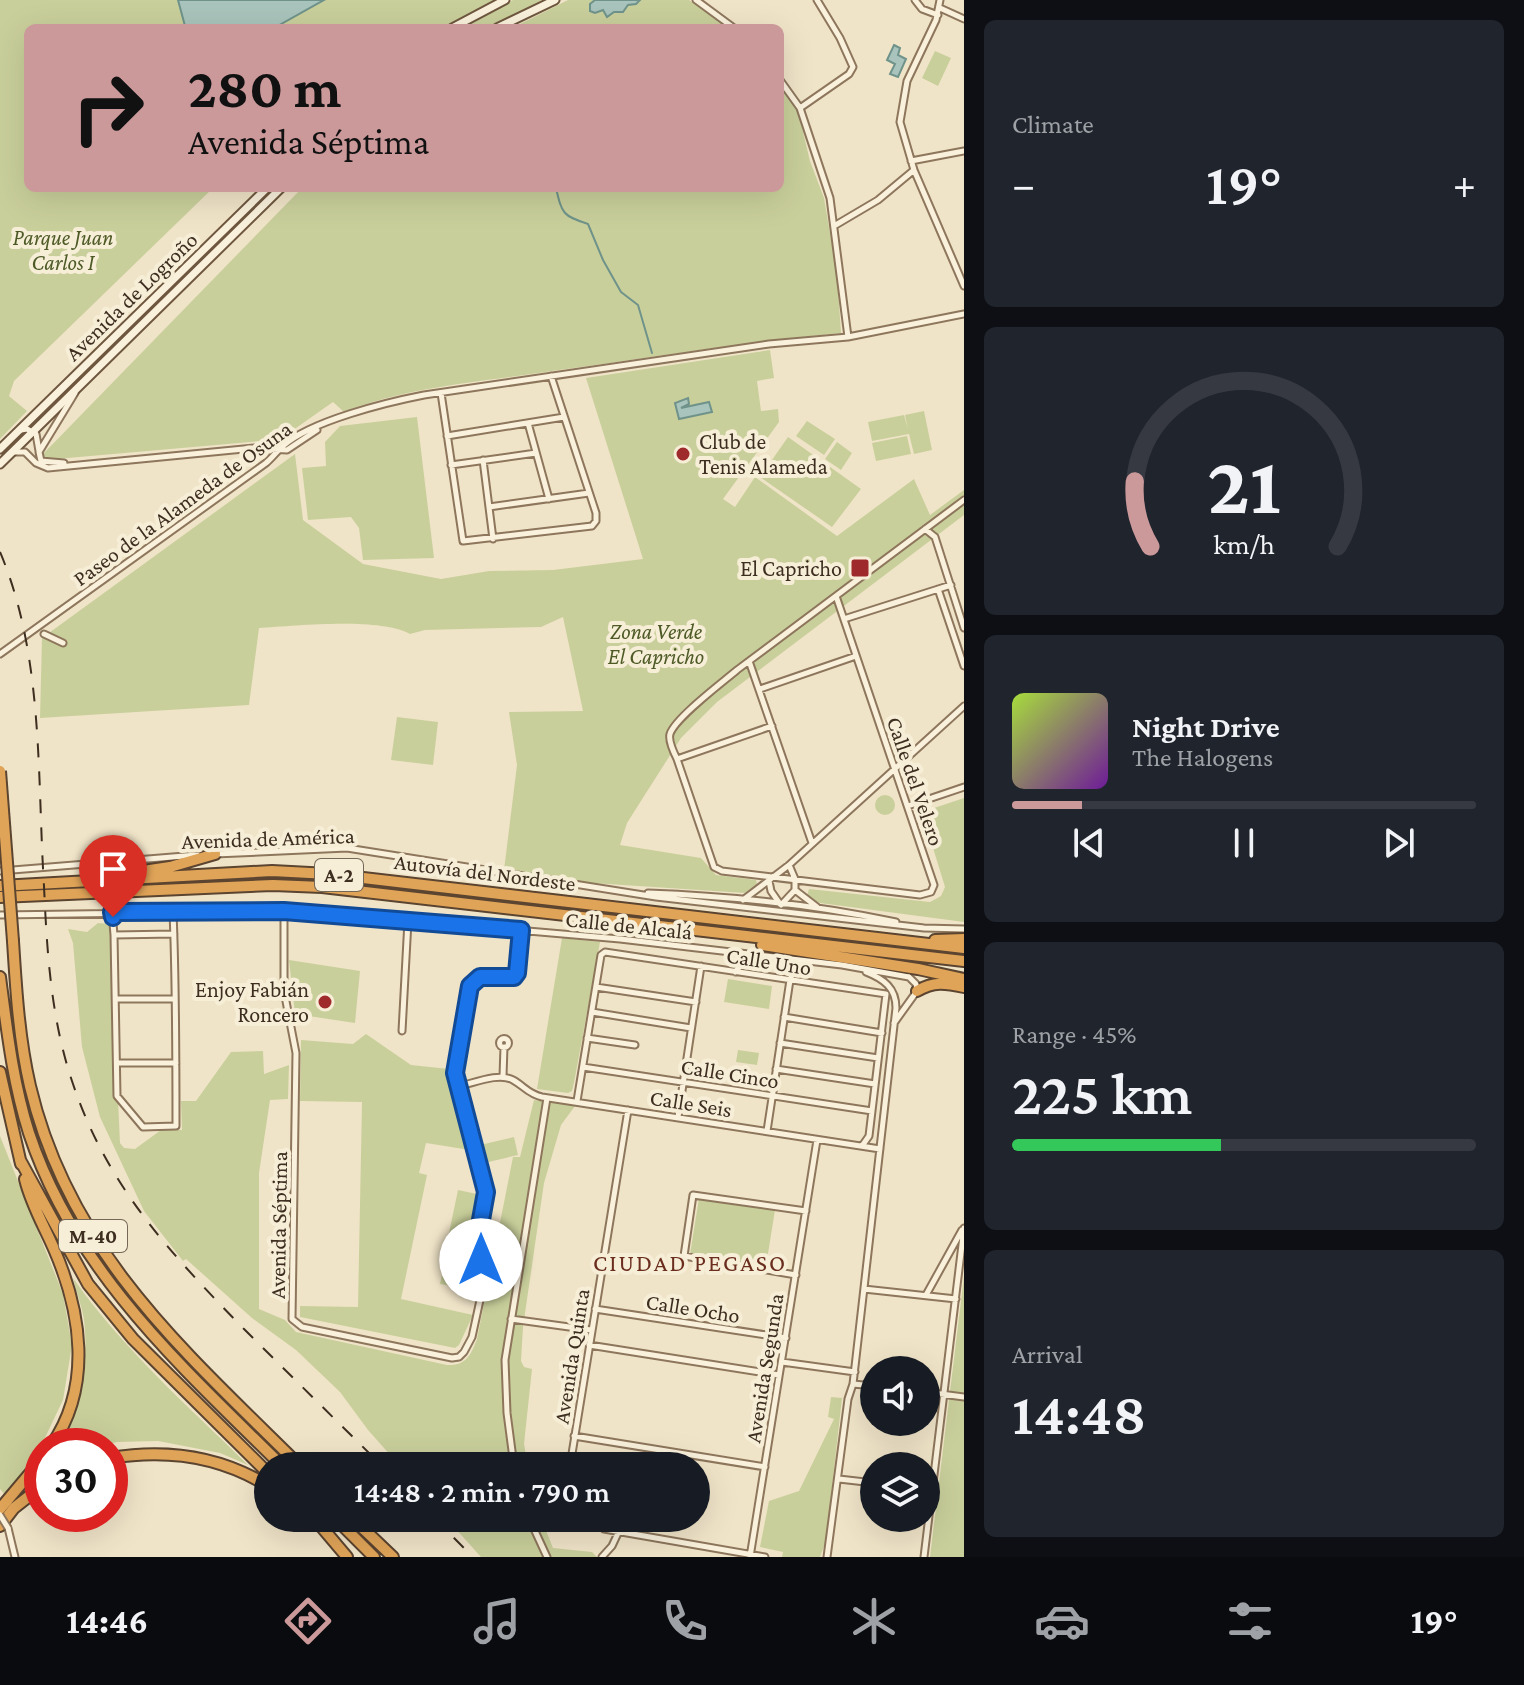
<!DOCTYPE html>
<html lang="en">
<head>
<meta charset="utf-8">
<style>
  :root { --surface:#171b24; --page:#20242c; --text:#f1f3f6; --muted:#9ea1a6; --line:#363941; --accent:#cc999b }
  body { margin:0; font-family:"Crimson Pro",serif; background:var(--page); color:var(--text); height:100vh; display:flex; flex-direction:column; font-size:30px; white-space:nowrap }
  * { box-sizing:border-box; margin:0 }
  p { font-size:26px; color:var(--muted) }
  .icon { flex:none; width:44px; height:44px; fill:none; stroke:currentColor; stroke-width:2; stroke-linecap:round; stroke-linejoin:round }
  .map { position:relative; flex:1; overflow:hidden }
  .sheet { display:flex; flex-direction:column; gap:20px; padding:20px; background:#0d0f14; width:560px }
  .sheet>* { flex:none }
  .top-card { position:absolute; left:24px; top:24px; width:760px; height:168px; border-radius:12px; box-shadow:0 8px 32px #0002; background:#cc999b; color:#111; overflow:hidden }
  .controls { position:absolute; left:860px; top:1356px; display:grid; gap:16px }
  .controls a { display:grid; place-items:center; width:80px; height:80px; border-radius:50%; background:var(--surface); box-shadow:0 8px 32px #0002; font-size:40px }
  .speed { position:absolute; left:24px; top:1428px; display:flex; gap:16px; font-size:40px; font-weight:700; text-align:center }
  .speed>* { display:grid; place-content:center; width:104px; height:104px; border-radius:50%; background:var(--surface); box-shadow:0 8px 32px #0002; line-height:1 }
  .speed .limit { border:12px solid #d22; background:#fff; color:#111 }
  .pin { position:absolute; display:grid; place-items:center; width:68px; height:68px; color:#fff; margin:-82px -34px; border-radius:50% 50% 50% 0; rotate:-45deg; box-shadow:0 0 8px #0007 }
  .pin .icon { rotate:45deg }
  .me { position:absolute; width:88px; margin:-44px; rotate:0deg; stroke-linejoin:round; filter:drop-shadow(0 0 6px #0008) }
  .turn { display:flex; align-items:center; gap:28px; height:168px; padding:0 32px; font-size:36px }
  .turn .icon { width:104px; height:104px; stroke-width:2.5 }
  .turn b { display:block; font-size:56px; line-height:68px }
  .big { font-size:60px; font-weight:600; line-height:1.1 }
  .sheet .tile { flex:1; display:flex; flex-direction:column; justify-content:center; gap:12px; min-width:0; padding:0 28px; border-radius:12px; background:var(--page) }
  .sheet .dial { align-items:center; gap:0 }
  .dial svg { height:208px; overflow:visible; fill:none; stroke:var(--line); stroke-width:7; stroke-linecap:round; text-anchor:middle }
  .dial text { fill:var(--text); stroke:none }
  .song { display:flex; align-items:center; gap:24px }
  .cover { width:96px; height:96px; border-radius:12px; background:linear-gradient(135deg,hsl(80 70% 55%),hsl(280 70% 35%)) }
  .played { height:8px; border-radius:4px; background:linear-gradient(90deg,var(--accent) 15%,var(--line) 15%) }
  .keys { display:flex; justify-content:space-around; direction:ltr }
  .heat { display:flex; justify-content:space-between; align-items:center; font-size:44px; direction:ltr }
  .charge { height:12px; border-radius:6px; background:linear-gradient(90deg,#34c759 45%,var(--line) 0) }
  .trip { position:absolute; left:254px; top:1452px; width:456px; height:80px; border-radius:40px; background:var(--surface); box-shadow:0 8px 32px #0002; font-weight:600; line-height:80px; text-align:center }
  .tab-bar { display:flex; height:128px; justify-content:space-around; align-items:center; background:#090b0e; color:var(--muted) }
  .tab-bar .icon { width:56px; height:56px }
  .tab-bar .active { color:var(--accent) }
  .tab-bar b { font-size:36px; color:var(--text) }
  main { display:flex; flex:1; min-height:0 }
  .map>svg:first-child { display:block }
  .green { fill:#c9cf9b }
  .water { fill:#a9c4bc; stroke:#6f938a; stroke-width:2 }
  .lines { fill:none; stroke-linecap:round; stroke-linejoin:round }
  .stream { stroke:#6f938a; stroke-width:2 }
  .street-casing { stroke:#8d765c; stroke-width:9 }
  .secondary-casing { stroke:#6f573f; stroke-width:11 }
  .highway-casing { stroke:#5b4430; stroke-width:14 }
  .street { stroke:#faf1dc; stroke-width:5 }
  .secondary { stroke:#faf1dc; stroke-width:7 }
  .highway { stroke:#e0a458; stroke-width:10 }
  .rail { stroke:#3d2e20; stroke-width:2; stroke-dasharray:14 14; stroke-linecap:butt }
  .street-bridge-casing { stroke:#8d765c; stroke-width:9; stroke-linecap:butt }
  .highway-bridge-casing { stroke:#5b4430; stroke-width:14; stroke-linecap:butt }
  .street-bridge { stroke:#faf1dc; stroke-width:5 }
  .highway-bridge { stroke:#e0a458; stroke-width:10 }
  .route-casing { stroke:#114b97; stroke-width:20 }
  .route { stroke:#1a73e8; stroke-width:14 }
  .poi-dot { fill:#9e2a2b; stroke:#f7eed8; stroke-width:3 }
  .labels { text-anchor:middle; stroke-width:8; stroke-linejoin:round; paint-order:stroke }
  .shield { fill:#f7eed8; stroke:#756857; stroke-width:2 }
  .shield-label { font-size:20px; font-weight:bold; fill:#3d2e20 }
  .park-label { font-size:22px; font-style:italic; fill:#4d5a26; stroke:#f7eed8 }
  .street-label { font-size:22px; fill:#3d2e20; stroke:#f7eed8 }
  .poi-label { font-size:22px; fill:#3d2e20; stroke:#f7eed8; text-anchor:end }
  .neighbourhood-label { font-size:24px; letter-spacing:2px; fill:#6b2e1e; stroke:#f7eed8 }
</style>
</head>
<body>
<main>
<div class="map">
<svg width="964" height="1557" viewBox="0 0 964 1557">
  <rect width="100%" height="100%" fill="#f0e4c8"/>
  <path class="green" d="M0,0H494L442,28H28V188H213L14,381L9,396L27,411L0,439Z
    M513,0H542L489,28H460Z
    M568,0H689L728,28H512Z
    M935,51L951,58L938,86L922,78Z
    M780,84L797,107L810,161L824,198L837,274L841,333C744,342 648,358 552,371C482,382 409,386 344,412L333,402L289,433L261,441L45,460L43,457V454L302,188H780Z
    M272,188H276L30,426L46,409Z
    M770,350L774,378L757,381L761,411L778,409L779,422L723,499L735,507L755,477L837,536L914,479L930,515L964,490V515L717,702L681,738L627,823L620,845L701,858L716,875L756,880L757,884L745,893L577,882L504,870L517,765L509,712L583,711L563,617L541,627L425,630L410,634C379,617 296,626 259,628L249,705L40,718L42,638L295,454L303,520L363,564L441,579L489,571L553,570L643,559L586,378Z
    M924,411L932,450L914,454L909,434L872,441L868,422L904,415L908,429L905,415Z
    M417,417L434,558L363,560L359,528L351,517L308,520L302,468L326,466L325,442L340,426Z
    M807,421L835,439L824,455L796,436Z
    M907,436L911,454L876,461L872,443Z
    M788,437L861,489L832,527L760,477Z
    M837,442L852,453L841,470L825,459Z
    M397,717L438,722L433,765L391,760Z
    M875 805a10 10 0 1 1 20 0a10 10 0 1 1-20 0Z
    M964,798V922L820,903L807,896L809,889L930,902L941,896L945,887L922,812Z
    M98,923L110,924L120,1143L124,1148L135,1149L161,1130H182L181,1101H196L231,1052L263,1051L264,1074L289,1065L288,1099L270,1100L259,1173V1309L285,1320L296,1332L447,1365C466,1366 471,1355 477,1339L513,1157H520L534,1100L575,1106L561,1125L544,1183L523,1327L521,1361L524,1367L532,1369L524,1444L528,1466H400L368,1430L340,1392L296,1350L252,1318L186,1259L183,1261L144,1211L100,1117L82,1047L73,943L68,929L87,932Z
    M562,938L600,942L574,1083L572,1091L568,1093L537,1089Z
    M289,960L360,971L355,1023L295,1014Z
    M728,979L772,986L769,1009L724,1002Z
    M366,1034L411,1065L449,1069L450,1082L455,1089L470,1150L426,1143L419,1173L427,1175L401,1299L473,1315L459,1345L455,1348L300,1317V1306L358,1307L362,1102L300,1101L301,1040L353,1044Z
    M738,1050L759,1053L757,1065L736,1062Z
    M0,1136L63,1294L72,1345L63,1400L40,1448L6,1496L0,1489Z
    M514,1137L518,1155L484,1163L480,1145Z
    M458,1190L477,1194L468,1237L449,1233Z
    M699,1198L775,1210L766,1266L690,1254Z
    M447,1249L466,1253L459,1287L440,1284Z
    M964,1276V1557H930Z
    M73,1278C122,1348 187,1405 248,1465L220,1453L158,1441L117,1442L101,1446H57C81,1414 89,1360 84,1320C82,1306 76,1292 73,1278Z
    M831,1397L842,1398L826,1541L820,1557H782L783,1552L760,1547L769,1501L799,1491L834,1419L828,1417Z
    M446,1518H541L553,1548L592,1552L597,1557H481Z"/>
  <path class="water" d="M178,0H324L274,28H180L185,26Z
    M595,0H640L636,4L628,5L623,12H614L607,17L603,10L595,13L590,11V4Z
    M894,45L900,48L898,55L906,59L898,77L890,74L895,64L887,60Z
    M688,398L689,404L681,408L709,402L712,412L679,419L675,403Z"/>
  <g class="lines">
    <path class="stream" d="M556,188C562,214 563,216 588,224L603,260L621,292L638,305L652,353"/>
    <defs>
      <path id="street" d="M696,0L734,28
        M915,0L922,9L938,15
        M940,0L936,20L907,81L900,122L914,170L964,286
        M940,8L964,19
        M780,80L800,108L830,198L848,337
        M800,108L849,74L853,67L840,38L817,0
        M911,161L964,151
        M834,226L878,200L914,170
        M441,393L463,541L592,526L596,521V513L551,376
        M528,423L549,499
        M21,430L27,429L36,434L39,451
        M447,436L564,417
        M259,447L295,435
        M12,452H25L36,463L48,468L254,448L287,450L317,430
        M483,460L493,539
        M64,463L41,461L39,452L75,393
        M451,465L536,453
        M489,507L589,493
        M925,529L935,537L964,628
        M938,589L964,666
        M844,619L951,585
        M44,634L63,643
        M0,654L266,463C272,458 277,451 283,446C310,421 388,402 424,395L769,344L848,337L964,314
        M749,661L812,843
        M760,689L856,656
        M772,726L677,759L714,867L722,871L920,895L931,892L934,885L836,596
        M677,759C674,753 668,741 670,734C675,718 723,682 737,670L964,500
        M908,806L964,787
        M215,854L347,848L656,897L924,928L964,929
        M0,871L197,855
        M769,881L771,891L780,904
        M795,890L817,907
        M648,893C729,896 817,905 896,922
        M743,900L789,865L964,706
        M781,905L795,890V879L789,865
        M284,911V991L296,1053L292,1319L302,1327L452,1358L459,1357L464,1352L472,1337L485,1277L477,1242L486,1192L455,1073L470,986C482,968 504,987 517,973L521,930
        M112,912L114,935
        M173,912C176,983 176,1055 176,1126L143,1127L117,1096L114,935L174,934
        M0,915L301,911L620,939L842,965L909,977
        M735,972L744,962L743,957L737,953
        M596,987L696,1002
        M116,999H175
        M592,1012L691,1028
        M784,1017L882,1033
        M894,1023L917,991L916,984L909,977
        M402,1031L408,921
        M587,1038L635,1045
        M499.5 1043a4.5 4.5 0 1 1 9 0a4.5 4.5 0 1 1-9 0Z
        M780,1043L878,1058
        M117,1063H176
        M583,1067L872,1111
        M776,1069L875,1084
        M503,1076L504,1047
        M460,1086C474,1083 499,1072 513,1080C524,1086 528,1094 542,1097L880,1149
        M577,1101L601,955L605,952L886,994L869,1136L862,1146
        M678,1117L701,966
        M767,1131L790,980L798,960
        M796,1275L684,1256L693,1195L806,1211
        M864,1289L956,1299
        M926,1295L962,1230
        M595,1309L786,1338
        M511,1319L591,1330
        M589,1345L779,1375
        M782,1362L855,1372
        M853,1384L874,1386
        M926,1392L964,1397
        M574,1436L765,1467
        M514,1466L507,1413L505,1360L547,1098
        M570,1466L628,1110
        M839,1479L874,1483
        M529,1518L547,1557
        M596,1518L604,1529L765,1557
        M8,1528L15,1557
        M602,1557L612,1546L619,1531
        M750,1557L817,1140
        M827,1557L848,1399L853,1384L896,1008C896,988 884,979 866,972
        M924,1557L964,1228"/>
      <path id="secondary" d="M452,28L505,0
        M497,28L555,0
        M0,449L267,188
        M0,464L281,188"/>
      <path id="highway" d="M123,874L170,867L215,854
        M0,886L272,871L329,874L964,948
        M0,897L273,885L322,887L964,961
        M935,940L964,939
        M13,941C16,989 19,1039 30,1086C69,1252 184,1351 300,1466
        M762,945L918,969L964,979
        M0,977C7,1030 13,1083 29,1133C75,1272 182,1367 282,1466
        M917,991C934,981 945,983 964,987
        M0,1072L21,1164
        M20,1160L88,1284L133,1339L268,1473
        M25,1179C31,1204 44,1226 54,1249C81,1311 93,1386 51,1446
        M110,1458C165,1449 220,1456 268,1486
        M0,1509L42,1459
        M314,1518L347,1557
        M335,1518L374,1557
        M352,1518L393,1557
        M0,1526L14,1508L42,1486"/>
    </defs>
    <use href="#street" class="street-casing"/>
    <use href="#secondary" class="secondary-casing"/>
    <use href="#highway" class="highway-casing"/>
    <use href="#street" class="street"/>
    <use href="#secondary" class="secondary"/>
    <use href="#highway" class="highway"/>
    <path class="rail" d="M0,552C44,656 37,776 44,886C47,953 51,1020 73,1084C107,1186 171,1254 244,1329C290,1375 336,1420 382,1466
      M434,1518L473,1557"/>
    <defs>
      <path id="street-bridge" d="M0,1515L8,1528"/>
      <path id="highway-bridge" d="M0,771L13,941"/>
    </defs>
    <use href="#street-bridge" class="street-bridge-casing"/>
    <use href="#highway-bridge" class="highway-bridge-casing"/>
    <use href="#street-bridge" class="street-bridge"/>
    <use href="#highway-bridge" class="highway-bridge"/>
  </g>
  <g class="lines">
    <defs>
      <path id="route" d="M113,917L112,912L284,911L521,930L517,973L514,977H480L470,986L455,1073L486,1192L477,1242L481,1260"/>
    </defs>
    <use href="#route" class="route-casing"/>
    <use href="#route" class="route"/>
  </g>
  <g class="poi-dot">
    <circle cx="683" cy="454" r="8"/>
    <rect x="850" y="558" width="20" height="20" rx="4"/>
    <circle cx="325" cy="1002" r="8"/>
  </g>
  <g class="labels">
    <g class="shield">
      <rect x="315" y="859" width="48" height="32" rx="6"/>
      <rect x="59" y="1220" width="68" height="32" rx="6"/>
    </g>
    <g class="shield-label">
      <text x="339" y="882">A-2</text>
      <text x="93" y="1243">M-40</text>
    </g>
    <g class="park-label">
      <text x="63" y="245">Parque Juan<tspan x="63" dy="25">Carlos I</tspan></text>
      <text x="656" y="639">Zona Verde<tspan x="656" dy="25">El Capricho</tspan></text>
    </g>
    <g class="street-label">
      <text transform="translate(131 296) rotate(-44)" y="8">Avenida de Logroño</text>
      <text transform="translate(182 503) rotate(-36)" y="8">Paseo de la Alameda de Osuna</text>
      <text transform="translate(916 781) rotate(71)" y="8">Calle del Velero</text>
      <text transform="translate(268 838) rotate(-2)" y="8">Avenida de América</text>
      <text transform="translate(485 872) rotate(7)" y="8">Autovía del Nordeste</text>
      <text transform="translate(629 925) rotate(6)" y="8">Calle de Alcalá</text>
      <text transform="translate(769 961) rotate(9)" y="8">Calle Uno</text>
      <text transform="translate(730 1073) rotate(9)" y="8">Calle Cinco</text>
      <text transform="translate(691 1103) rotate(9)" y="8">Calle Seis</text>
      <text transform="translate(278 1225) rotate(-89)" y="8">Avenida Séptima</text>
      <text transform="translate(693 1308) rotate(9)" y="8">Calle Ocho</text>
      <text transform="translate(571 1356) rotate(-81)" y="8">Avenida Quinta</text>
      <text transform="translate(764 1368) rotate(-81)" y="8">Avenida Segunda</text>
    </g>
    <g class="poi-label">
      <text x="699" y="449" text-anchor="start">Club de<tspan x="699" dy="25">Tenis Alameda</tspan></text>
      <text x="842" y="576">El Capricho</text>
      <text x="309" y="997">Enjoy Fabián<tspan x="309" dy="25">Roncero</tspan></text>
    </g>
    <g class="neighbourhood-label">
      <text x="690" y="1271">CIUDAD PEGASO</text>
    </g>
  </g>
</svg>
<div class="controls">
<a><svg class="icon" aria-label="sound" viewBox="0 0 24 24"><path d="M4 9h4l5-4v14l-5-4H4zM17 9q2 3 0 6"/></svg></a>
<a><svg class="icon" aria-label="layers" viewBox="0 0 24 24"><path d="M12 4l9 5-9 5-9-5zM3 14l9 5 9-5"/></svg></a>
</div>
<div class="speed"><div class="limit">30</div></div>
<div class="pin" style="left:113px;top:917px;background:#d93025"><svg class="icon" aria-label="arrive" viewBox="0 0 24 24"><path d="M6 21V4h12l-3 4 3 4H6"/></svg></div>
<svg class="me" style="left:481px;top:1260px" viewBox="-20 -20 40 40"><circle r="19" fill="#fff"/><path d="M0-13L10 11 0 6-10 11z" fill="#1a73e8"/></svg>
<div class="trip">14:48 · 2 min · 790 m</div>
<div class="top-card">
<div class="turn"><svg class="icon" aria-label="right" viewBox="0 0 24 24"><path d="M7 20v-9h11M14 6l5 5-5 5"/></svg><div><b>280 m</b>Avenida Séptima</div></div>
</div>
</div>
<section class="sheet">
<div class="tile"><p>Climate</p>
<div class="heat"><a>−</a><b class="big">19°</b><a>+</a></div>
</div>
<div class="tile dial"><svg viewBox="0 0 100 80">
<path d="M14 69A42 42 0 1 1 86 69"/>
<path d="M14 69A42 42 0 0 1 8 44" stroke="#cc999b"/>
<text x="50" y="56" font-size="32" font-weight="700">21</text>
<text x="50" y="72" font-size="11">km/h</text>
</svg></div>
<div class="tile">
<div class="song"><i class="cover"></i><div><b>Night Drive</b><p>The Halogens</p></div></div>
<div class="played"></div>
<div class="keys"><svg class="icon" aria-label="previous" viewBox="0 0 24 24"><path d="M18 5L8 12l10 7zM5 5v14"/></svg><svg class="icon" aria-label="pause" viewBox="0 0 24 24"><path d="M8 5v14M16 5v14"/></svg><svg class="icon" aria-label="next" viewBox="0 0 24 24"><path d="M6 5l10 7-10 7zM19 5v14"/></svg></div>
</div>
<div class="tile"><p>Range · 45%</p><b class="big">225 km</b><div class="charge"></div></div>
<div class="tile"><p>Arrival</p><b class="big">14:48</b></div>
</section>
</main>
<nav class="tab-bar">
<b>14:46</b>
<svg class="icon active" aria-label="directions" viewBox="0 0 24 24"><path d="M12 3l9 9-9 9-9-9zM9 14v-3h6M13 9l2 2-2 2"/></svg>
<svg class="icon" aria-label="music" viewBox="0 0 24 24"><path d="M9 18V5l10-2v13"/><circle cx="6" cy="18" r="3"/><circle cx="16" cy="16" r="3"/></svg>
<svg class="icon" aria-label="phone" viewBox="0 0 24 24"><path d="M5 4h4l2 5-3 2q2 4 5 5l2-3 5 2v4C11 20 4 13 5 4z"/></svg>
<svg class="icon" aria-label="climate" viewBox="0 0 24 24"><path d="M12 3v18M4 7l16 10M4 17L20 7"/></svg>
<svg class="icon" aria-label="car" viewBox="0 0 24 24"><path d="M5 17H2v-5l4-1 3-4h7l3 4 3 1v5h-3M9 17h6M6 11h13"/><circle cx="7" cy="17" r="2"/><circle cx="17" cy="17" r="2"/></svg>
<svg class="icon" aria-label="filters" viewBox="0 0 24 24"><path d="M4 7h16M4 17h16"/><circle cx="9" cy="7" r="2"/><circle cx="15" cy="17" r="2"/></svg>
<b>19°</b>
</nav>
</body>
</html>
